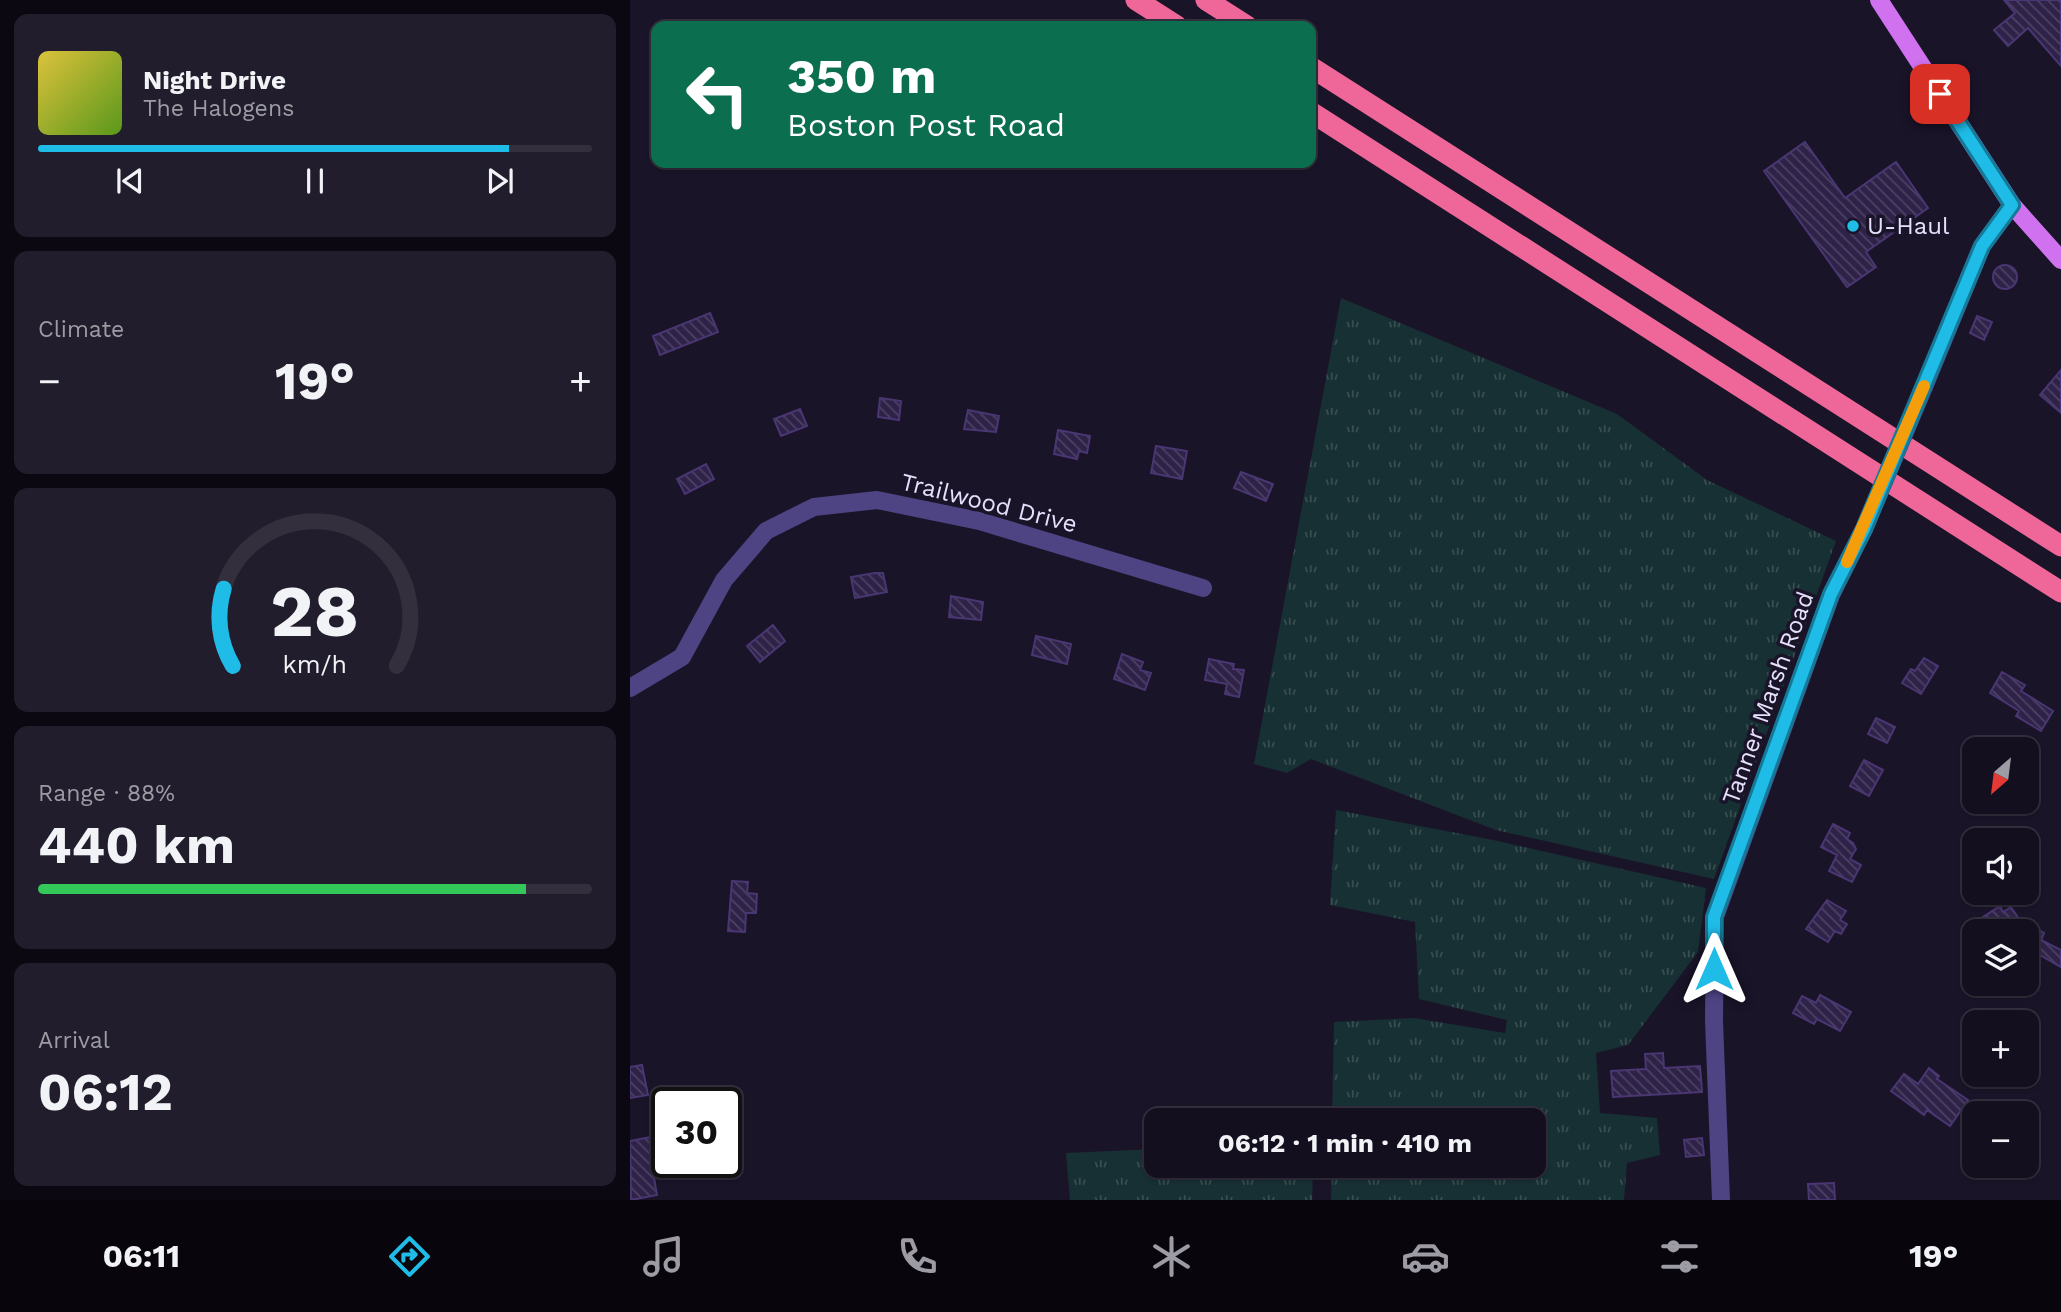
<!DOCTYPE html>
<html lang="en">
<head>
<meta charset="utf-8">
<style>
  :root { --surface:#140f1f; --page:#211d2c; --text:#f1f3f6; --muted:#9d9ca4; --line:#332f3d; --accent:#20bce8 }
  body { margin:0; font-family:"Work Sans",sans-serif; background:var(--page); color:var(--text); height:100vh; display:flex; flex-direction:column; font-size:26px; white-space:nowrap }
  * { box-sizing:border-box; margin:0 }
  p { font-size:23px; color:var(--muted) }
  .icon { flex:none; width:38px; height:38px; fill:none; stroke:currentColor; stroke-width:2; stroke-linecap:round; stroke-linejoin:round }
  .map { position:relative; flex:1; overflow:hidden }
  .panel { display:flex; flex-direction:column; gap:14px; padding:14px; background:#0b0811; width:630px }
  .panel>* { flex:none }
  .guide { position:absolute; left:21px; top:21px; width:665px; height:147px; border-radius:14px; box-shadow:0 2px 5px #0004,0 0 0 2px var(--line); background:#0b6e4f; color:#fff; overflow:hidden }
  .needle { width:46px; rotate:208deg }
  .controls { position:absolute; left:1332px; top:737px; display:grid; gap:14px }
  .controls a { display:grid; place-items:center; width:77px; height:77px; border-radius:14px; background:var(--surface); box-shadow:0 2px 5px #0004,0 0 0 2px var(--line); font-size:35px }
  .speed { position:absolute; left:21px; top:1087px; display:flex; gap:14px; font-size:35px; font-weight:700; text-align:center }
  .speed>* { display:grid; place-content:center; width:91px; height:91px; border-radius:50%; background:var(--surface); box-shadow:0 2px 5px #0004,0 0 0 2px var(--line); line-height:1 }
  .speed .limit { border:4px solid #111; border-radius:10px; background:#fff; color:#111 }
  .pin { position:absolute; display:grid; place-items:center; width:60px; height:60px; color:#fff; margin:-30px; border-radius:14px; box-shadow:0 4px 10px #0006 }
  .me { position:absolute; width:77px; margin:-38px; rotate:0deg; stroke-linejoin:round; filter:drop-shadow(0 0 5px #0008) }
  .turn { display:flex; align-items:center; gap:24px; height:147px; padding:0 21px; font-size:32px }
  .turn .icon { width:91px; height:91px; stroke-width:2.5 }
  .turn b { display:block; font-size:49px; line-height:60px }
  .big { font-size:52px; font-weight:700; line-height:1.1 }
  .panel .tile { flex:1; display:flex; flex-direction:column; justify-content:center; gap:10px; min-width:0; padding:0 24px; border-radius:14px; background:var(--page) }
  .panel .dial { align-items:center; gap:0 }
  .dial svg { height:182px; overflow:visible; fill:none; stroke:var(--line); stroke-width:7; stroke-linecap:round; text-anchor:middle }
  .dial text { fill:var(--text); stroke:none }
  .song { display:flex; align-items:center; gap:21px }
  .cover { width:84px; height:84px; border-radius:10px; background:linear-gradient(135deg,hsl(50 70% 55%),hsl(90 70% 35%)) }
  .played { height:7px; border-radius:4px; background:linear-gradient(90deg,var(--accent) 85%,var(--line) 85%) }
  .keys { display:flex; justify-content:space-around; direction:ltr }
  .heat { display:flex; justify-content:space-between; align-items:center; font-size:38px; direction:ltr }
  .charge { height:10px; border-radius:5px; background:linear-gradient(90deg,#34c759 88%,var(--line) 0) }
  .trip { position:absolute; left:514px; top:1108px; width:402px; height:70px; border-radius:14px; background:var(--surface); box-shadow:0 2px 5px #0004,0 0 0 2px var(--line); font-weight:700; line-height:70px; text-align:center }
  .tabs { display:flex; height:112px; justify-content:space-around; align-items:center; background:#08060c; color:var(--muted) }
  .tabs .icon { width:49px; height:49px }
  .tabs .selected { color:var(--accent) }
  .tabs b { font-size:32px; color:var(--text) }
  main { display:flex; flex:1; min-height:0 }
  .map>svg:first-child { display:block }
  .grass { fill:url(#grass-tufts) }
  .building { fill:url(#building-back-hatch); stroke:#493672; stroke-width:2 }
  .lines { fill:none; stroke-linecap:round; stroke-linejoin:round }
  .minor { stroke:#4e4483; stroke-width:18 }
  .major { stroke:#d072f0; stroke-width:18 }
  .highway { stroke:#ef6798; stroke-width:21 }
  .minor-bridge { stroke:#4e4483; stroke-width:18 }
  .route-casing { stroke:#157a97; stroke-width:18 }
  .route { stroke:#20bce8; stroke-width:12 }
  .slow { stroke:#f59e0b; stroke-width:12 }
  .poi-dot { fill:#20bce8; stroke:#1a1429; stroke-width:2.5 }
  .labels { text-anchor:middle; stroke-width:7; stroke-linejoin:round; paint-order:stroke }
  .poi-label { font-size:24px; fill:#e6e0fc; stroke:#1a1429; text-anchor:start }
  .street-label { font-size:24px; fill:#e6e0fc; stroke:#1a1429 }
</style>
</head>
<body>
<main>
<section class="panel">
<div class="tile">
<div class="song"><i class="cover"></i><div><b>Night Drive</b><p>The Halogens</p></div></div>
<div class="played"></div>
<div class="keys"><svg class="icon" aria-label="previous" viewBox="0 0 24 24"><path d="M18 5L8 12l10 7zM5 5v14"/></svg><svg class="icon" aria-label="pause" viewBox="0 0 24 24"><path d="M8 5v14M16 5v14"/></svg><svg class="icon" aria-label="next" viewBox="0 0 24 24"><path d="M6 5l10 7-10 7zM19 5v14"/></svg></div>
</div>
<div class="tile"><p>Climate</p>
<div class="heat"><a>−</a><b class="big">19°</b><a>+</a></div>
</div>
<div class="tile dial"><svg viewBox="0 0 100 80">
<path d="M14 69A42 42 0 1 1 86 69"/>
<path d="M14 69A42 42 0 0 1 10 35" stroke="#20bce8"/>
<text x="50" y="56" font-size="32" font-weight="700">28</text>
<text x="50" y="72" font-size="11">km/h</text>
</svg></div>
<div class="tile"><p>Range · 88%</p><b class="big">440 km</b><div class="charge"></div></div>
<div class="tile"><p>Arrival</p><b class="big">06:12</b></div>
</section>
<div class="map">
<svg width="1431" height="1200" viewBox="0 0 1431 1200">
  <defs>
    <pattern id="grass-tufts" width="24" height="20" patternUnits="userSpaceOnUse" patternTransform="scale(1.75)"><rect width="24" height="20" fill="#173033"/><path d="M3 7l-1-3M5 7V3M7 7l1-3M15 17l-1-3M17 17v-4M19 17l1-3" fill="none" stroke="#394e51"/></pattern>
    <pattern id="building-back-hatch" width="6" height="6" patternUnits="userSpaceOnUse" patternTransform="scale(1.75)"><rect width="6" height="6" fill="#2e2248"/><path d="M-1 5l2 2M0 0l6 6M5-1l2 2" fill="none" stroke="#4c4263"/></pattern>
  </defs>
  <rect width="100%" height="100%" fill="#1a1429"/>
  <path class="grass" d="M711,298L987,414L1077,480L1206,541L1084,879L866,830L681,759L657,773L624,764Z
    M706,810L863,840L1076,888L1068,952L998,1045L966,1053L970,1113L1027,1118L1030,1155L997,1163L994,1200H701L702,1166H905V1120H702L704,1022L784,1018L875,1033L877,1020L789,999L785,922L700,905Z
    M527,1149V1166H683L682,1200H440L436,1153Z"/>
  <path class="building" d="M1374,0H1431V66L1398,28L1378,46L1364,30L1385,13Z
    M1175,142L1215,198L1266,162L1298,208L1236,252L1246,267L1217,287L1134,171Z
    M1363 277a12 12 0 1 1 24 0a12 12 0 1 1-24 0Z
    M80,313L88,332L30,355L23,336Z
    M1347,316L1362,322L1354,340L1340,333Z
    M1431,370V413L1410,395Z
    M250,398L271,401L269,420L248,417Z
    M170,409L177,426L151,436L144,419Z
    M338,410L369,416L366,432L334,429Z
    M428,430L460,436L457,453L449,451L447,459L424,454Z
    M526,446L557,451L552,479L521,473Z
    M76,464L84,479L55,494L47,479Z
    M611,472L643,484L636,501L604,488Z
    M245,573H253L257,592L225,598L221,577Z
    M321,596L353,602L351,620L319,617Z
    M143,625L155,641L130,662L117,646Z
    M406,636L441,644L437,664L402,655Z
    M492,654L513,662L510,670L521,673L515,690L484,679Z
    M1294,658L1308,666L1291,694L1272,683L1281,669L1285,671Z
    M579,659L604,664L603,669L614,670L609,697L595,694L597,684L575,680Z
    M1372,672L1395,685L1391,691L1423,711L1411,731L1386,716L1389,711L1360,693Z
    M1246,718L1265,727L1257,743L1238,734Z
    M1234,760L1253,770L1239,796L1220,786Z
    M1203,824L1220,833L1217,839L1223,843L1226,849L1220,859L1231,865L1222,882L1199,871L1207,855L1191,847Z
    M102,881L118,882L117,893L127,894L126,913H116L115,932L98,931Z
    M1197,900L1216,911L1210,920L1217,924L1211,934L1205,931L1198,942L1176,929Z
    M1370,906L1373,912L1381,907L1389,919L1414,933L1411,940L1431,950V967L1408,954L1396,976V931H1362L1353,917Z
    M1190,995L1221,1012L1210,1031L1187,1019L1184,1024L1163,1013L1172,996L1186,1003Z
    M1033,1053L1034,1068L1070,1066L1072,1092L983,1097L981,1071L1016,1069L1015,1054Z
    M12,1065L18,1095L0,1098V1067Z
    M1299,1068L1309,1076L1307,1079L1338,1100L1320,1126L1297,1110L1294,1115L1261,1091L1274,1074L1288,1084Z
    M31,1135L35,1156L25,1158L27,1171L23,1172L27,1195L1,1200L0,1141Z
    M1072,1138L1074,1155L1056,1157L1054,1140Z
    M1204,1183L1205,1200H1179L1178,1184Z"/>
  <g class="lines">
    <path class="minor" d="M1294,387L1352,246L1382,205
      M0,688L52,657L94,580L136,531L184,507L247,500L349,521L573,588
      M1091,1200L1084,1021L1085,917L1201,595L1234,529"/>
    <path class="major" d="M1249,0L1382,205L1431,260"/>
    <path class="highway" d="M506,0L547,26
      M576,0L617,26
      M681,67L1431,546
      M681,112L1431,592"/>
    <path class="minor-bridge" d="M1234,529L1294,387"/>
  </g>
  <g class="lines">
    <defs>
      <path id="route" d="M1084,969V917L1201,594L1234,529L1352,246L1382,205L1310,94"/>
    </defs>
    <use href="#route" class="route-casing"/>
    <use href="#route" class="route"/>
    <path class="slow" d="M1217,562L1294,386"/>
  </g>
  <circle class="poi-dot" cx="1223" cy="226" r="7"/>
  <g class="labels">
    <g class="poi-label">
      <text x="1237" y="234">U-Haul</text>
    </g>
    <g class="street-label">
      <text transform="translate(359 503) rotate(14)" y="8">Trailwood Drive</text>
      <text transform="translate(1138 698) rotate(-70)" y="8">Tanner Marsh Road</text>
    </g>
  </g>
</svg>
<div class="controls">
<a><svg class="needle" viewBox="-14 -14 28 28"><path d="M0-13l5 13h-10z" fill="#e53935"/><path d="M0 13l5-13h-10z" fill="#9d9ca4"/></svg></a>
<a><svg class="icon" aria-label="sound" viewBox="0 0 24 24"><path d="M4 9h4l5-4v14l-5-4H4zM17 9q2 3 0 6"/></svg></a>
<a><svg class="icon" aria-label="layers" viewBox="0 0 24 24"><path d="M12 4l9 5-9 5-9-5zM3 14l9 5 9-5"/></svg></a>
<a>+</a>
<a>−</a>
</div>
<div class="speed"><div class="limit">30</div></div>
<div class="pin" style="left:1310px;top:94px;background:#d93025"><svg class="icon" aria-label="arrive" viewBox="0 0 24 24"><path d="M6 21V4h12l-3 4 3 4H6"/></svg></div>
<svg class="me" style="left:1084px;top:969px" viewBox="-20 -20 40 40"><path d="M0-17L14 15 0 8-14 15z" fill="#20bce8" stroke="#fff" stroke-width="4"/></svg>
<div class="trip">06:12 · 1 min · 410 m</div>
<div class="guide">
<div class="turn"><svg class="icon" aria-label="left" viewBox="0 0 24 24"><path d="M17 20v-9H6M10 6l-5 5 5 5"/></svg><div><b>350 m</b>Boston Post Road</div></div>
</div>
</div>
</main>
<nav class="tabs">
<b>06:11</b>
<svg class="icon selected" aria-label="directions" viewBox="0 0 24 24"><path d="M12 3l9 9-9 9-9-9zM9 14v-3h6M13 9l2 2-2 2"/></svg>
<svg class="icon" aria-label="music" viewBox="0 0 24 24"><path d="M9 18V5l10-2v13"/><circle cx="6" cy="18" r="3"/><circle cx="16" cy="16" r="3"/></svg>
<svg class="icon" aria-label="phone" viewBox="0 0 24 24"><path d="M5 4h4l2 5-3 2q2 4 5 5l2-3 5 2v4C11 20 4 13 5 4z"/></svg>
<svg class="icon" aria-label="climate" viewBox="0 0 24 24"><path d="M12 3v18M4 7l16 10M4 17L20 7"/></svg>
<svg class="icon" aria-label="car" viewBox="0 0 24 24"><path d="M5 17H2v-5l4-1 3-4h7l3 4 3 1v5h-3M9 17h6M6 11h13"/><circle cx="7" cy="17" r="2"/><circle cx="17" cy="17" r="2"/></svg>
<svg class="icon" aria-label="filters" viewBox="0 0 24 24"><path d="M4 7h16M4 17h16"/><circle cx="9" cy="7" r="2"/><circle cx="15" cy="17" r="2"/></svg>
<b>19°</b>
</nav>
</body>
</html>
